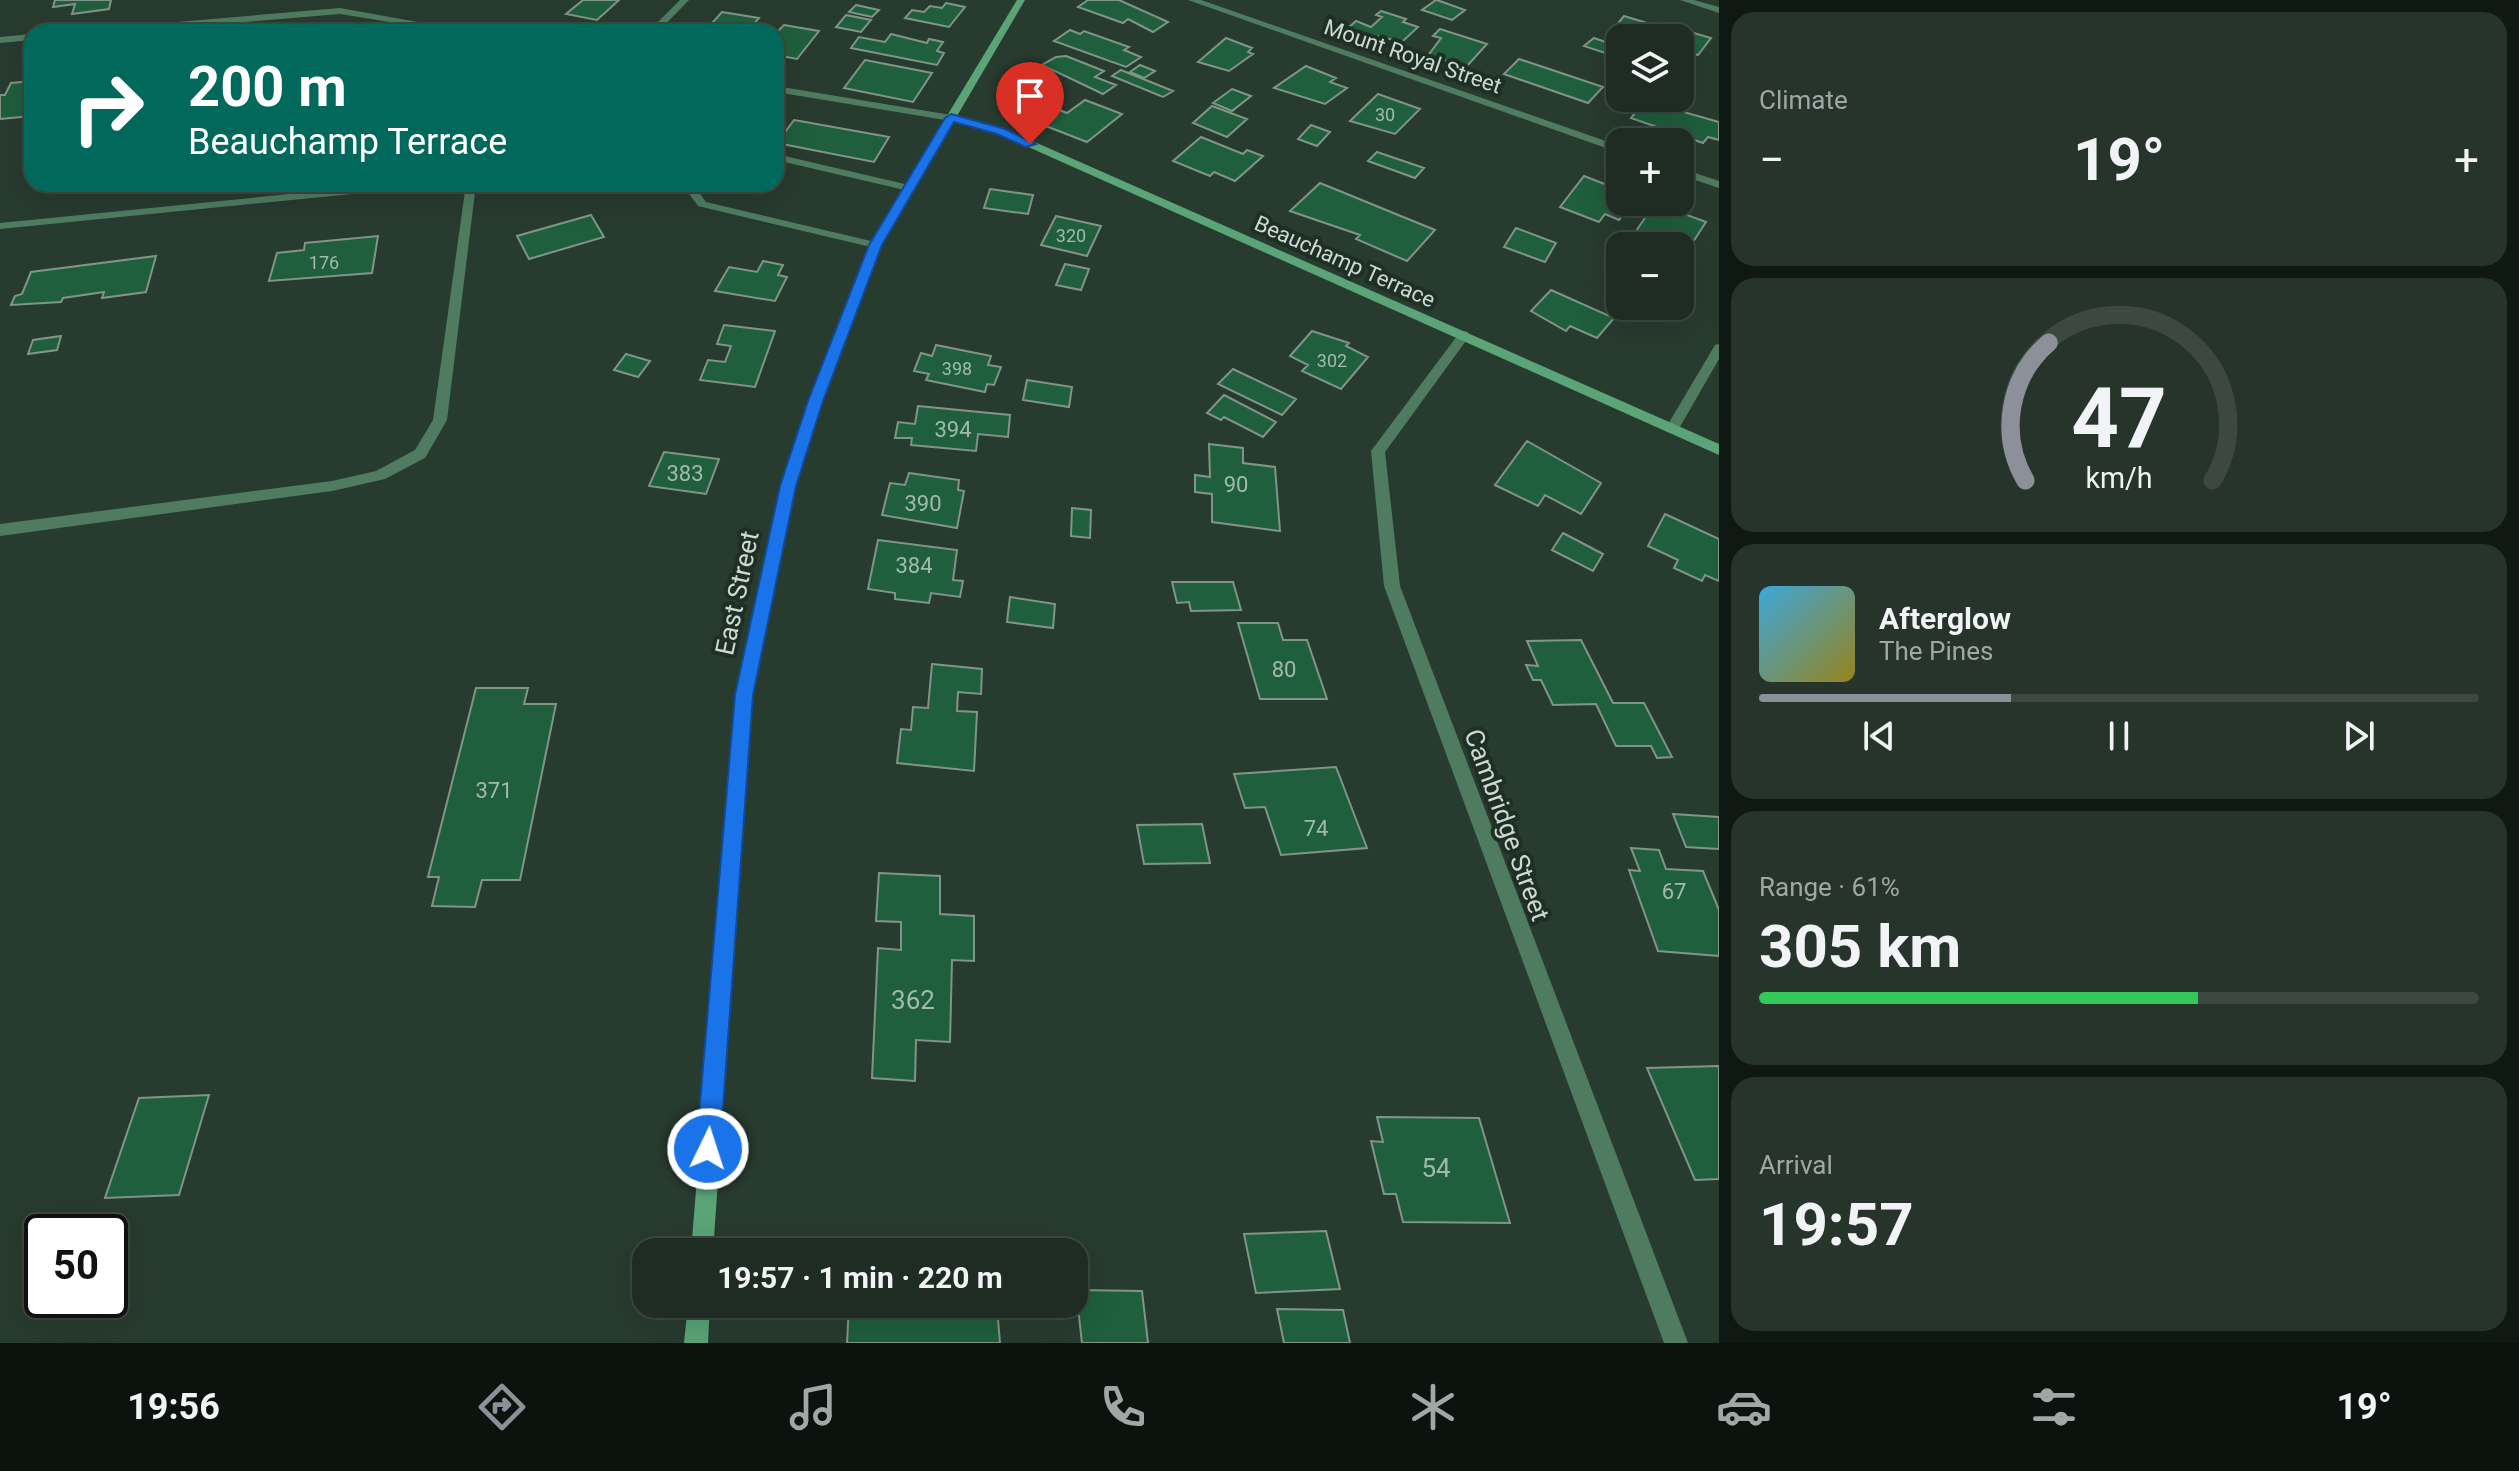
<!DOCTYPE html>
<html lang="en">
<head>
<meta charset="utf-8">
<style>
  :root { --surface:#1e2c23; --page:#26342b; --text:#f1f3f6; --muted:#a1a7a6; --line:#3c4841; --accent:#8c9099 }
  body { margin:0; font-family:Roboto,sans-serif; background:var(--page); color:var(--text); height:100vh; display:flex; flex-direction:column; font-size:30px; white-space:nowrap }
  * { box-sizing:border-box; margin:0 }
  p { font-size:26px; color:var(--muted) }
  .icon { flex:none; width:44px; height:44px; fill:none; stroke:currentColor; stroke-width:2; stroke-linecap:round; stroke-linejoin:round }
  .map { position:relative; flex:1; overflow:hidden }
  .details { display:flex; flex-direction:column; gap:12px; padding:12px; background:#101813; width:800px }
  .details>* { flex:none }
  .hud { position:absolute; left:24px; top:24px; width:760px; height:168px; border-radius:24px; box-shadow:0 8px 32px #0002,0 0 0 2px var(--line); background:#00695c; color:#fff; overflow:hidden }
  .fabs { position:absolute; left:1606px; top:24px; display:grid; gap:16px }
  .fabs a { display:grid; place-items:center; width:88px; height:88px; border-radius:16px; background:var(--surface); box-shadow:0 8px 32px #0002,0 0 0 2px var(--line); font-size:40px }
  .speed { position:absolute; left:24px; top:1214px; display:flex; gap:16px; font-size:40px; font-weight:700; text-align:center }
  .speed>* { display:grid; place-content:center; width:104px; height:104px; border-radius:50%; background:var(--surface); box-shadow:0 8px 32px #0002,0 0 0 2px var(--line); line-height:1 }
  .speed .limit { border:4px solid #111; border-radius:12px; background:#fff; color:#111 }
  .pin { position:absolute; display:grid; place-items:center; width:68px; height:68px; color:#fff; margin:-82px -34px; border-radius:50% 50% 50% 0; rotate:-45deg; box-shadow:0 0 8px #0007 }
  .pin .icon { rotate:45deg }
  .me { position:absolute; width:88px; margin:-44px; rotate:4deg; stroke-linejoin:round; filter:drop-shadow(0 0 6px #0008) }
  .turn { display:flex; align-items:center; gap:28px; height:168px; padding:0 32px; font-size:36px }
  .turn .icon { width:104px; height:104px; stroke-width:2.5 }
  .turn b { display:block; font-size:56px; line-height:68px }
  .big { font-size:60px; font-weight:700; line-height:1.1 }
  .details .tile { flex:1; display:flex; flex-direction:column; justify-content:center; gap:12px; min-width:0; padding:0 28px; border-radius:24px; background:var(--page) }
  .details .dial { align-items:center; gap:0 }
  .dial svg { height:208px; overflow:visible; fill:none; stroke:var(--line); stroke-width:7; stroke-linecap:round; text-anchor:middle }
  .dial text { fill:var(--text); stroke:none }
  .song { display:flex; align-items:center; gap:24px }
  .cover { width:96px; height:96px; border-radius:12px; background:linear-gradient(135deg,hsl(200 70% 55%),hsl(50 70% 35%)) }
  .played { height:8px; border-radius:4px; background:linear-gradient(90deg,var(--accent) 35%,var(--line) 35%) }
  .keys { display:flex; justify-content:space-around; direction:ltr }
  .heat { display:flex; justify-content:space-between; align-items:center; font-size:44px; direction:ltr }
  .charge { height:12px; border-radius:6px; background:linear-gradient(90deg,#34c759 61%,var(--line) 0) }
  .trip { position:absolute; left:632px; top:1238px; width:456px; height:80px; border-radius:24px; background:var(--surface); box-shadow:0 8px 32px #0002,0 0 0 2px var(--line); font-weight:700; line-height:80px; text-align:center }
  .menu { display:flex; height:128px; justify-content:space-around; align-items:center; background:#0c120e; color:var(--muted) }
  .menu .icon { width:56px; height:56px }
  .menu .selected { color:var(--accent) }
  .menu b { font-size:36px; color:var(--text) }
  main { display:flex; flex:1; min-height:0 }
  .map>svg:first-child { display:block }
  .building { fill:#1f5f3d; stroke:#809587; stroke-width:2 }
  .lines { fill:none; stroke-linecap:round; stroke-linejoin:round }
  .lane { fill:#4f7c61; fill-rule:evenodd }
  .street { fill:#4f7c61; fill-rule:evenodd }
  .secondary { fill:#5aa478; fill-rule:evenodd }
  .route { fill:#1a73e8; stroke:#114b97; stroke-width:2 }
  .labels { text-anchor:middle; stroke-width:8; stroke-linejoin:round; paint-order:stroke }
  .far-number-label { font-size:18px; fill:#a2baac }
  .far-street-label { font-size:22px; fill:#ced9d1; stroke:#1e3025 }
  .number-label { font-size:22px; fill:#a2baac }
  .street-label { font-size:26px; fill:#ced9d1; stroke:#1e3025 }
  .near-number-label { font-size:26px; fill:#a2baac }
</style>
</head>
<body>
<main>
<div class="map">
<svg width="1719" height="1343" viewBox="0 0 1719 1343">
  <rect width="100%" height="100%" fill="#283b2f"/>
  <path class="building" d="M55,0H111L109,9L72,14L75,4L53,7Z
    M583,0H619L597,20L566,14Z
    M1088,0H1119L1168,22L1153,32L1128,19L1123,23L1078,7Z
    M1436,0H1437L1465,10L1452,20L1422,10Z
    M946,3L965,7L949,27L905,18L912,10L924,12L930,6L942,8Z
    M856,5L879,10L872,17L849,12Z
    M1381,11L1406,19L1403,22L1418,27L1402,42L1347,29L1356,21L1371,27L1382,17L1376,15Z
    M722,12L759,18L747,32H704Z
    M846,15L871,20L861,32L836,27Z
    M1624,16L1657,26L1660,23L1711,38L1698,55L1680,50V38H1649L1651,35L1637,30L1630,38L1609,34Z
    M784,25L819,31L797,59L776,55V33Z
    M1440,29L1487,44L1468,65L1427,57L1441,38L1433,36Z
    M1070,30L1080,34L1084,31L1129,47L1124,50L1141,57L1126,67L1054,41Z
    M891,34L927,43L929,39L943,42L937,51L944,53L937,65L851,48L859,37L885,42Z
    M1226,38L1252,48L1248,52L1253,54L1229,71L1198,62Z
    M1594,38L1620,47V51L1614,56L1584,46Z
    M1066,56L1104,71L1095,77L1116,85L1103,94L1042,65L1056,57Z
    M1519,59L1603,87L1588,103L1504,74Z
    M865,60L932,73L913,102L844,88Z
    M1140,65L1155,71L1144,78L1130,72Z
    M1306,66L1336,78L1330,82L1347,88L1325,104L1274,88Z
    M1121,70L1173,91L1163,97L1112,76Z
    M32,81V116L0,119V95H5L11,83Z
    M1232,89L1251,96L1232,111L1213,103Z
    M1378,94L1420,109L1395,134L1350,121Z
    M1034,100L1067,113L1085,100L1122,114L1087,142L1015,114Z
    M1645,101L1719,122V140L1708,137L1703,143L1631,118Z
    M1212,106L1247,119L1227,137L1193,123Z
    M794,120L889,137L874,162L777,143Z
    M1311,125L1330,132L1317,146L1298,139Z
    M1201,137L1243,154L1247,150L1263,156L1235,181L1214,172L1210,176L1173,161Z
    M1377,152L1424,168L1415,178L1368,161Z
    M1584,176L1620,190V202L1632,203L1619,220L1605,214L1599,222L1560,207Z
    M1320,183L1435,230L1407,261L1356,239L1360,235L1290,211Z
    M990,189L1033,195L1028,214L984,208Z
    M1655,203L1706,222L1680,262V246L1628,243Z
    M591,215L604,237L529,259L517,236Z
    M1056,216L1101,226L1087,256L1041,245Z
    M1516,228L1556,243L1545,262L1504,247Z
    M378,236L372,273L269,281L277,253L304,250L305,243Z
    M156,256L146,292L102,298L104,292L63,298L61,302L11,305L15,296L22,294L31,272Z
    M763,261L783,265L778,275L787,277L775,301L715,291L729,267L757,272Z
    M1065,264L1089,269L1081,290L1056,285Z
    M1551,290L1614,318L1597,338L1570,326L1566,331L1531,311Z
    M724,325L775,331L755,387L700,380L708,360L725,362L731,346L717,344Z
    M1312,331L1349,343L1346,346L1368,357L1341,389L1302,371L1308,365L1290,356Z
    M61,336L57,350L28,354L33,340Z
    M936,345L991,356L988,365L1001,367L994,385L987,384L985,392L926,380L929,374L914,371L921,353L932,356Z
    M626,354L650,361L638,377L614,370Z
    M1233,369L1296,399L1282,415L1218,384Z
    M1027,380L1072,387L1069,407L1023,400Z
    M1224,395L1276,422L1263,437L1224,417L1221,420L1207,413Z
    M918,406L1010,415L1008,437L978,434L976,451L911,445L912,438H895L898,422L915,424Z
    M1527,441L1601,483L1581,514L1545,495L1538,506L1495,485Z
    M1209,444L1243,448V463L1275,467L1280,531L1212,522V494L1195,492V475L1210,477Z
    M664,452L719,459L706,494L649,486Z
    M909,473L959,480L958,490L964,491L957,528L882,515L890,483L905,485Z
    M1072,508L1091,510L1090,538L1071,536Z
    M1665,514L1719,539V581L1705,575L1702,581L1674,568L1678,560L1648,546Z
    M1563,533L1603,554L1593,571L1552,550Z
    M878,540L957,550L953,580L963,581L960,597L931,593L929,603L895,599V593L868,589Z
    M1172,582H1233L1241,610L1191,611L1189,602L1177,603Z
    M1010,597L1055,604L1053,628L1007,622Z
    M1238,623H1278L1283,640H1307L1327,699H1260Z
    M1581,640L1613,703H1644L1672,757L1657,758L1651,746H1616L1596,704L1553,705L1541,680H1533L1526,665L1538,666L1527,641Z
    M932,664L982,669L981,694L958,692L957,711L977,712L974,771L897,763L901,729L911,730L913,707L928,708Z
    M476,688H528L524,704H556L520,880H482L475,907L432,906L439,877H428Z
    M1336,767L1367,848L1281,855L1265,807L1245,808L1234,774Z
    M1673,814L1719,817V849L1686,847Z
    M1202,824L1210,863L1144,864L1137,825Z
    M1631,848L1659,850L1666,869L1703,871L1719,910V956L1658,951L1629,870L1640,871Z
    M879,873L940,876V914L974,916V961L952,960L950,1042L916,1040L915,1081L872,1078L878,948L901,950V922L876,921Z
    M1719,1066V1179L1695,1180L1647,1068Z
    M209,1095L179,1195L105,1198L139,1098Z
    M1377,1117L1479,1118L1510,1223L1403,1222L1396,1194H1384L1371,1141L1383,1142Z
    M1326,1231L1340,1289L1256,1293L1244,1234Z
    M1076,1290L1142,1291L1148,1343H1082Z
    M849,1304L997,1307L1000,1343H847Z
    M1277,1309L1343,1310L1350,1343H1284Z"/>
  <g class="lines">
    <path class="lane" d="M776,154L909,185L914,188L909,191L776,160Z
      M682,184H693L706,202L875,242L881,245L875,248L698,206Z"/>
    <path class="street" d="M680,0H689L658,32H648Z
      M1188,0H1201L1620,146V153Z
      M1680,0H1694L1719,7V13Z
      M340,8L473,32H451L340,14L127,32H90L95,29Z
      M32,34V40L0,43V37Z
      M776,86L951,115L956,118L951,121L776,92Z
      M1680,168L1719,181V188L1680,175Z
      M390,184H428L423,187L0,229V223Z
      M466,184H476L447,420L425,458L385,479L332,491L0,536V524L332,481L376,471L415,450L433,420Z
      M1464,331L1468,332V338L1385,452L1400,586L1688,1343H1664L1384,586L1371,451L1460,332Z
      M1719,344V359L1677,432H1667V426L1715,345Z"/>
    <path class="secondary" d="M1017,0H1025L957,116L1005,129L1719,444V455L997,133L954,122L881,245L831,373L795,486L752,695L713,1252H691L736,695L781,486L819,373L869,245Z
      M688,1304H710L708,1343H684Z"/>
  </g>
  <path class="route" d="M951,114L1005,129L1036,144L1026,147L997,134L954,122L882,245L823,401L796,486L753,695L720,1149L716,1157L708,1161L699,1157L696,1149L735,695L780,486L808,401L869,245L945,118Z"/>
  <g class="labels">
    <g class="far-number-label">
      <text x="1385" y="121">30</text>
      <text x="1071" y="242">320</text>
      <text x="324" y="269">176</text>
      <text x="1332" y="367">302</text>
      <text x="957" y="375">398</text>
    </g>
    <g class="far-street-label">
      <text transform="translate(1413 56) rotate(19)" y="8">Mount Royal Street</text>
      <text transform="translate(1345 261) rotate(24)" y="8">Beauchamp Terrace</text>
    </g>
    <g class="number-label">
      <text x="953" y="437">394</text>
      <text x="685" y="481">383</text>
      <text x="1236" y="492">90</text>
      <text x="923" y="511">390</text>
      <text x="914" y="573">384</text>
      <text x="1284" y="677">80</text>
      <text x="494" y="798">371</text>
      <text x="1316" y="836">74</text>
      <text x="1674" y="899">67</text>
    </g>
    <g class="street-label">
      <text transform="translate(737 593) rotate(-78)" y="9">East Street</text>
      <text transform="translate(1507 825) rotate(70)" y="9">Cambridge Street</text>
    </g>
    <g class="near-number-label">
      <text x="913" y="1009">362</text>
      <text x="1436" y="1177">54</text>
    </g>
  </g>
</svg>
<div class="fabs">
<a><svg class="icon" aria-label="layers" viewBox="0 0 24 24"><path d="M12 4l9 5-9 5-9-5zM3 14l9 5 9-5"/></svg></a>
<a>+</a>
<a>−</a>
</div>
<div class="speed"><div class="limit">50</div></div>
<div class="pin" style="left:1030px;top:144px;background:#d93025"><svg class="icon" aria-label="arrive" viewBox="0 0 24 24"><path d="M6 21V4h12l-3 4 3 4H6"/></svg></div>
<svg class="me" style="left:708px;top:1149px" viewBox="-20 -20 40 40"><circle r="17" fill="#1a73e8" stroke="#fff" stroke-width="3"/><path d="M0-11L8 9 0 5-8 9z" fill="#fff"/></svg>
<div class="trip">19:57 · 1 min · 220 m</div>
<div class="hud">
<div class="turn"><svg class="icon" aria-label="right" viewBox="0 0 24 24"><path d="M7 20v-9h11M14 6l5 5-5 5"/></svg><div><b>200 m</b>Beauchamp Terrace</div></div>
</div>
</div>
<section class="details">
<div class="tile"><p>Climate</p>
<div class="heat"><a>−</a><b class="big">19°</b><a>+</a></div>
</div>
<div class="tile dial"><svg viewBox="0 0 100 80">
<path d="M14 69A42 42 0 1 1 86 69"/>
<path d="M14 69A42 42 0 0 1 23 16" stroke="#8c9099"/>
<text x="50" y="56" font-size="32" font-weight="700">47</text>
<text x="50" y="72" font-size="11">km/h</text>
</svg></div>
<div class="tile">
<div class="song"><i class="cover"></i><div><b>Afterglow</b><p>The Pines</p></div></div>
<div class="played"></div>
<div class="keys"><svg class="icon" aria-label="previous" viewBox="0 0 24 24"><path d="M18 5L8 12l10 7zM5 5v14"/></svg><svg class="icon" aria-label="pause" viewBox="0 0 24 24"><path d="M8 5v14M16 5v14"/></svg><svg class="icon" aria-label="next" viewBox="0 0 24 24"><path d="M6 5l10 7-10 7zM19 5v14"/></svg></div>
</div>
<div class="tile"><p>Range · 61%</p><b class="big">305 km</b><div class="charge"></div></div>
<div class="tile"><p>Arrival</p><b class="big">19:57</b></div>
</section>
</main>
<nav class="menu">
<b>19:56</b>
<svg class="icon selected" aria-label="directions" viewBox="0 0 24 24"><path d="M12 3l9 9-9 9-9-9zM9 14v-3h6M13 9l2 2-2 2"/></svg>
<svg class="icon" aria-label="music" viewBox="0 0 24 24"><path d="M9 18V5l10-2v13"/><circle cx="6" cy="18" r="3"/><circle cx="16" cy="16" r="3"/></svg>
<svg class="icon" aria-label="phone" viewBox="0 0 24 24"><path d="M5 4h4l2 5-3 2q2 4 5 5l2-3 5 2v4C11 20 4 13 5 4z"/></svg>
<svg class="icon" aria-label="climate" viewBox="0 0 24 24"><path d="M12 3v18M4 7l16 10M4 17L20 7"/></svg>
<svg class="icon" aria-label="car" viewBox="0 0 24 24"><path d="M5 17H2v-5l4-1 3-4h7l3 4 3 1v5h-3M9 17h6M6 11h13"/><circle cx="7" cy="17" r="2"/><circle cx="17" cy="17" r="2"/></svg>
<svg class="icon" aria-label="filters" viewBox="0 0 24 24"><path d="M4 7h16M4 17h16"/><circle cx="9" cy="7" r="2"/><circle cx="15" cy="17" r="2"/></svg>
<b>19°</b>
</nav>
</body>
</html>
